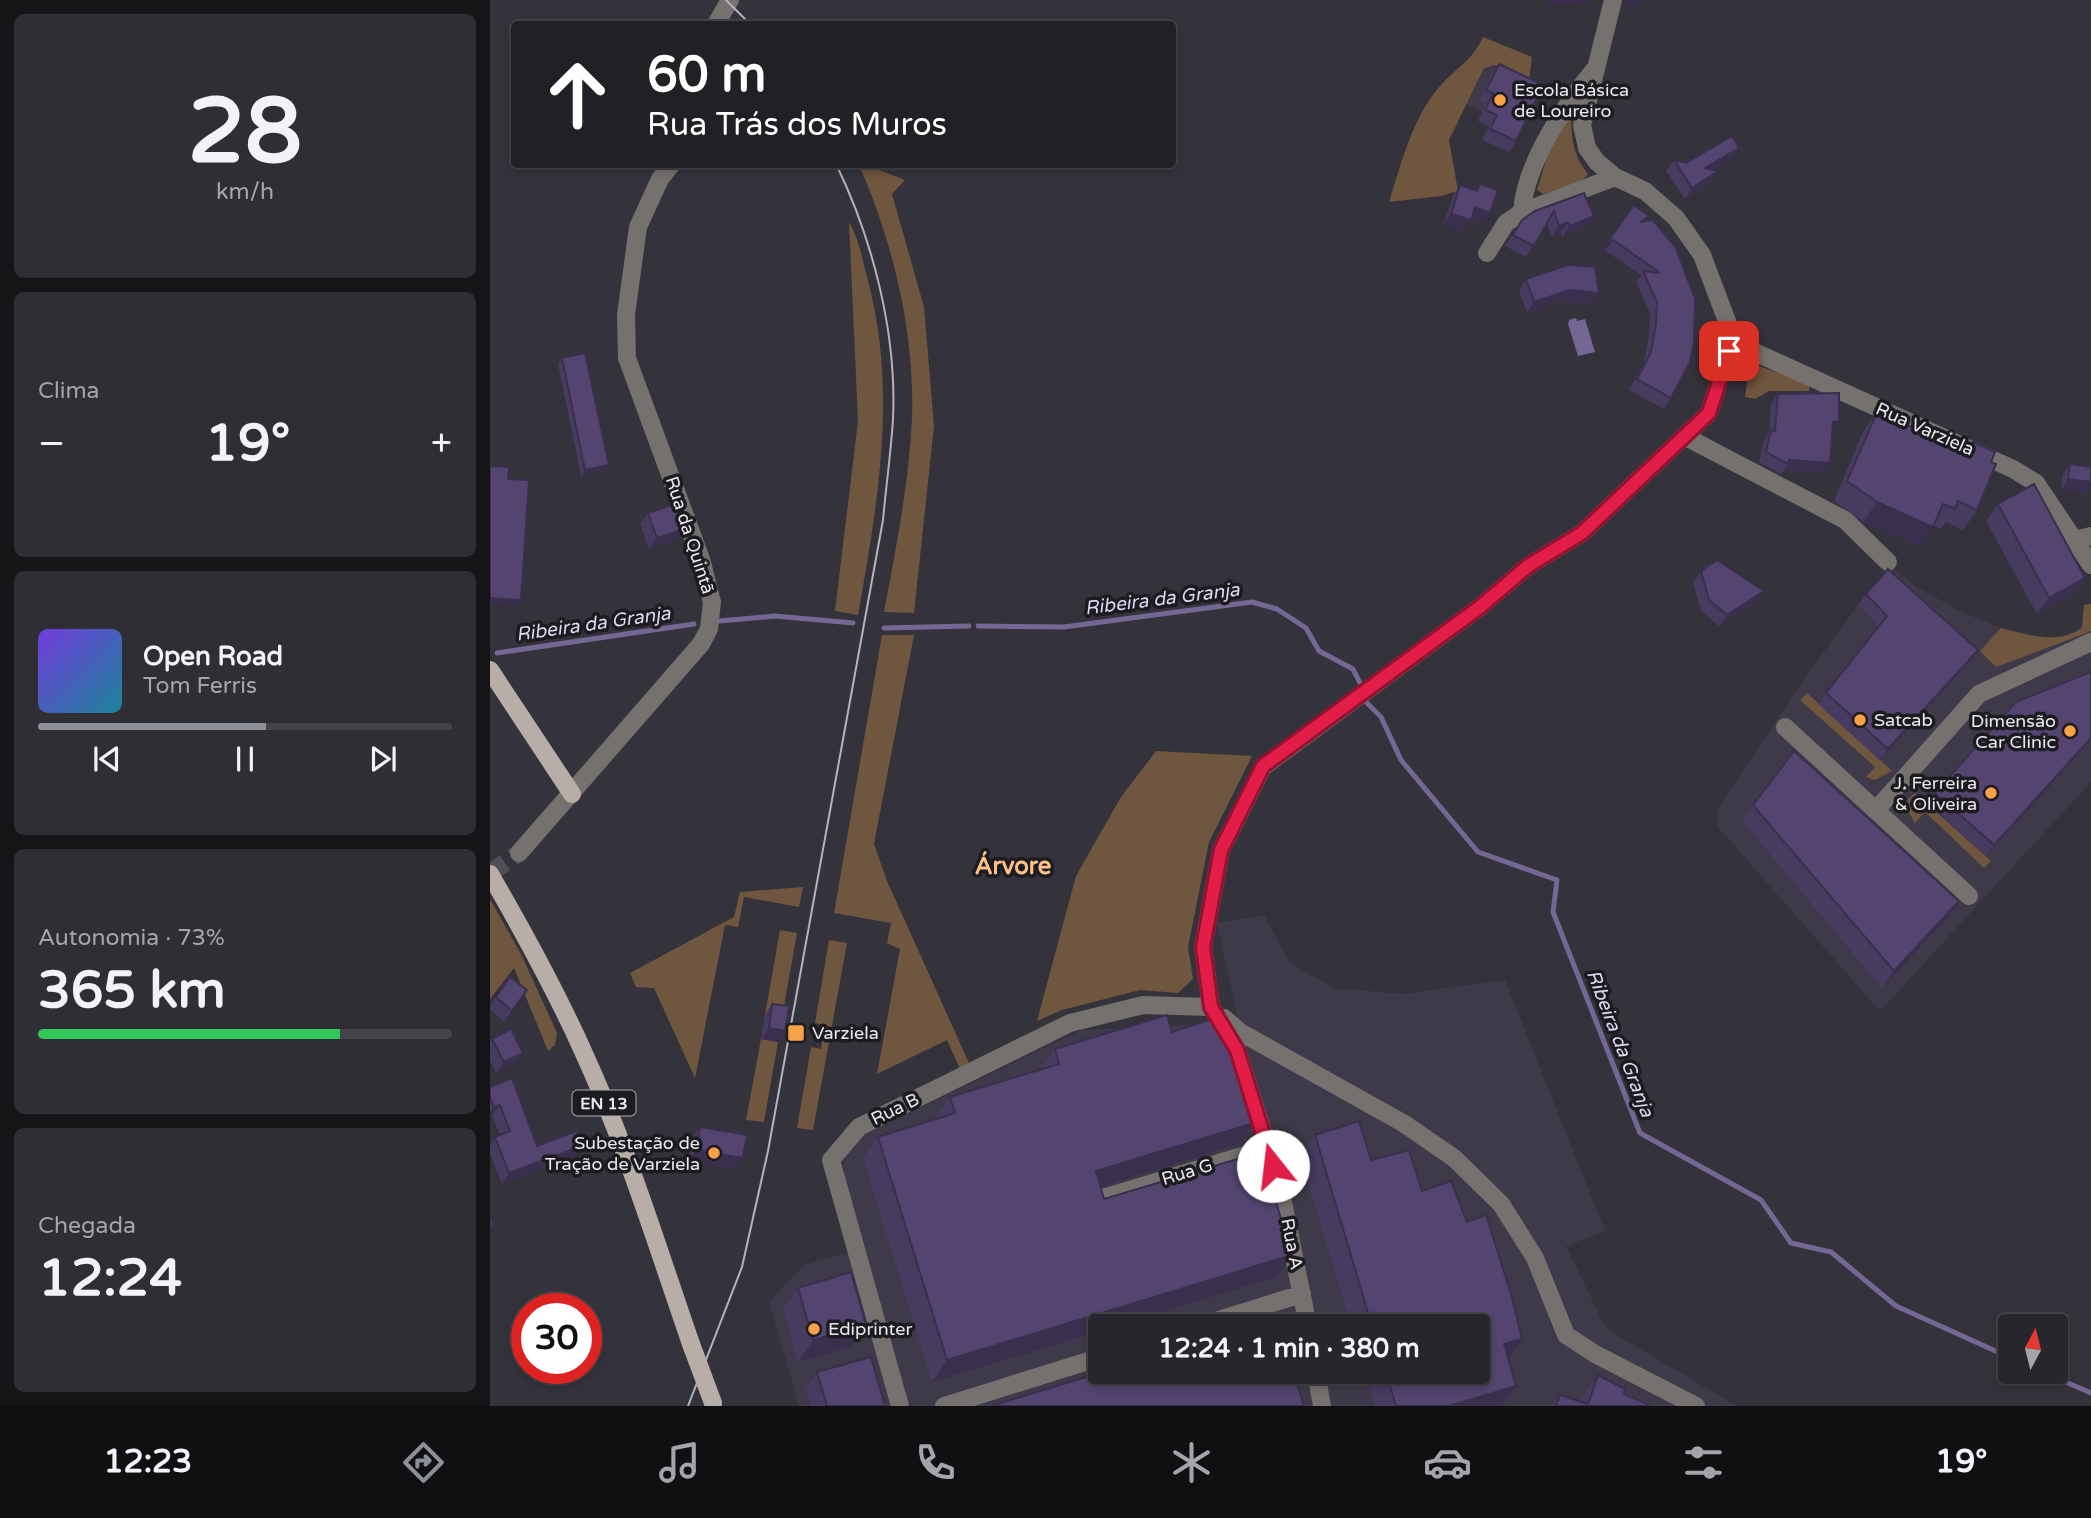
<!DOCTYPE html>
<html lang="pt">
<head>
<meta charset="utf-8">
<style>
  :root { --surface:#27262c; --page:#2f2e34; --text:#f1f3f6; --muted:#a4a5a9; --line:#434348; --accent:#8c9099 }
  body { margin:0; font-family:"Varela Round",sans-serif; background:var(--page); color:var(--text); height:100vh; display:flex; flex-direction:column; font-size:26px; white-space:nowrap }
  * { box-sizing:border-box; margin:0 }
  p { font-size:23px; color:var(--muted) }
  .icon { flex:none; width:38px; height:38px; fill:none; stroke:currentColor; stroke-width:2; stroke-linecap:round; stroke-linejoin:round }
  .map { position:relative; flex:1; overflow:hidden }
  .panel { display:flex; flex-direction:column; gap:14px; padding:14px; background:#151518; width:490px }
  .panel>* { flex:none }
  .guide { position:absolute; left:21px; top:21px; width:665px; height:147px; border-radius:7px; box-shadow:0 4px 10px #0003,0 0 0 2px var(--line); background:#202124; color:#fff; overflow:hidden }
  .needle { width:46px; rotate:7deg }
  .buttons { position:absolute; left:1508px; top:1314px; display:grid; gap:14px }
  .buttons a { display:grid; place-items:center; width:70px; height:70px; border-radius:7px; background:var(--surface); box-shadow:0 4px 10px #0003,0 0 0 2px var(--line); font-size:35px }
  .speed { position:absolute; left:21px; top:1293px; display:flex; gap:14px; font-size:35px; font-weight:700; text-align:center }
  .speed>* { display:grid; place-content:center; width:91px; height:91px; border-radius:50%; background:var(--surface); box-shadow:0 4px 10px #0003,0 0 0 2px var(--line); line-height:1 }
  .speed .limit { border:10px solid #d22; background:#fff; color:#111 }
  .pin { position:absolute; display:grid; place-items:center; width:60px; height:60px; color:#fff; margin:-30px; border-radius:14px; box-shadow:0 4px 10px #0006 }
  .me { position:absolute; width:77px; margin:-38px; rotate:344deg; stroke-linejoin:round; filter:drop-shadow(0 0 5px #0008) }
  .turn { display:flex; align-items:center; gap:24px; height:147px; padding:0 21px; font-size:32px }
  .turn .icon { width:91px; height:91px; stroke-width:2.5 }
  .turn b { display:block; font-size:49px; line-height:60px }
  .big { font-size:52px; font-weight:700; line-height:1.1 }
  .panel .card { flex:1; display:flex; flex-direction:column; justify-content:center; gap:10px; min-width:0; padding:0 24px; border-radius:10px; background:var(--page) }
  .panel .dial { align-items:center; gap:0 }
  .dial b { font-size:91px; line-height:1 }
  .song { display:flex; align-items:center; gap:21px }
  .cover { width:84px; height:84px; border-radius:10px; background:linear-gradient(135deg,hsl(260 70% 55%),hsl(190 70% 35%)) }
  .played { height:7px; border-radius:4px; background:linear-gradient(90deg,var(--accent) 55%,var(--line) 55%) }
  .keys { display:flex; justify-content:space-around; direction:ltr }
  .heat { display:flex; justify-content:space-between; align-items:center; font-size:38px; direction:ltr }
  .charge { height:10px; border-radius:5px; background:linear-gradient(90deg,#34c759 73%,var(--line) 0) }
  .trip { position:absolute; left:598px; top:1314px; width:402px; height:70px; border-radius:7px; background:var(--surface); box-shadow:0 4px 10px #0003,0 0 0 2px var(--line); font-weight:700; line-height:70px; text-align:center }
  .tab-bar { display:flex; height:112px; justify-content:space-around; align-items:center; background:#100f12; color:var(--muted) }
  .tab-bar .icon { width:49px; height:49px }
  .tab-bar .active { color:var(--accent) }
  .tab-bar b { font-size:32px; color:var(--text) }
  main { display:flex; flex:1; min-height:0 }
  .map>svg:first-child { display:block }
  .built { fill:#3f3a49; fill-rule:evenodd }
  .green { fill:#6f563f }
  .water { fill:#756794 }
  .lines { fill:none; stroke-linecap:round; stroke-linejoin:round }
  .stream { stroke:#756794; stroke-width:5 }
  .minor-tunnel { stroke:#4f4d56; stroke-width:18; stroke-dasharray:18 9; stroke-linecap:butt }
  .minor { stroke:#75716e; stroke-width:18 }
  .major { stroke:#b6aea7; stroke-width:18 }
  .tram { stroke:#b5b3ba; stroke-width:2 }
  .major-bridge { stroke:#b6aea7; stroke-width:18 }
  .wall { fill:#473b60 }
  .shaded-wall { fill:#3a304e }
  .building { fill:#534570; stroke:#3a304e; stroke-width:2 }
  .route-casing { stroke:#92132f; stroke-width:18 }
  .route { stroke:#e11d48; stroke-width:12 }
  .poi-dot { fill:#f6a248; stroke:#1c1b1f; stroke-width:2.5 }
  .labels { text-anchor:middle; stroke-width:7; stroke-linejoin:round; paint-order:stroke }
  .shield { fill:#1c1b1f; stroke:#acaab0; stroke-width:2 }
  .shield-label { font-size:16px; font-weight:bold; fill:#eae8ee }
  .poi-label { font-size:18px; fill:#eae8ee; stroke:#1c1b1f; text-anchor:start }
  .street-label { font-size:18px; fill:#eae8ee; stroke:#1c1b1f }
  .water-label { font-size:19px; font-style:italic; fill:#dfd7f4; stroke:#1c1b1f }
  .district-label { font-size:24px; font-weight:bold; fill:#fdc188; stroke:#1c1b1f }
</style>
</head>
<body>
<main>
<section class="panel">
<div class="card dial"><b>28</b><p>km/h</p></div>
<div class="card"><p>Clima</p>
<div class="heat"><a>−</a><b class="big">19°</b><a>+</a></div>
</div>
<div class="card">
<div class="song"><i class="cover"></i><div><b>Open Road</b><p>Tom Ferris</p></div></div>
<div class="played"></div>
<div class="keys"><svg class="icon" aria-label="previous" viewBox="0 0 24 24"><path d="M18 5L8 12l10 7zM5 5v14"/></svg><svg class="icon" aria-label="pause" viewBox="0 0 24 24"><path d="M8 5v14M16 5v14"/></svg><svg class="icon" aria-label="next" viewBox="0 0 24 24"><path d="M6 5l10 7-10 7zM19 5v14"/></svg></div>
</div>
<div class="card"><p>Autonomia · 73%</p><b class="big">365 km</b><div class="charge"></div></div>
<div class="card"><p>Chegada</p><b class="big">12:24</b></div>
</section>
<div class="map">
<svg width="1601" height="1406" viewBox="0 0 1601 1406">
  <rect width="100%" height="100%" fill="#34323b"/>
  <path class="built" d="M999,65L1010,67L1029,130L976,104L994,67Z
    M1401,566L1425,586L1472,612L1511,628L1554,638H1571L1591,628L1594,605L1601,604V782L1390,1011L1228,827L1226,812L1309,686L1368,605Z
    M774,915L799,962L843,988L913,994L1015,980L1115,1231L1076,1246L1116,1329L1247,1406H309L279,1302L314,1265L373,1248L354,1182V1160L367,1138L591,1030L724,1024L748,1019L727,923ZM611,1326H989V1372H611Z"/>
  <path class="green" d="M993,37L1042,57L1039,81L1004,65L994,68L959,140L968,191L951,196L899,202C912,162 922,118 950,86C967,67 982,61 993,37Z
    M1076,119H1081C1082,142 1084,156 1098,174L1092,181L1053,194L1047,190L1057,157Z
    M369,165H377L415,180L402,194L434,307L444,426L424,613L394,612C406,548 419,483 422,418C425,333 403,242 369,165Z
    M359,222C369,239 372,258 377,277C408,389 388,503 368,615L345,611L368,421Z
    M1260,363L1319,383V391H1279L1265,399L1255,397Z
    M1601,604V631L1594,634L1506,667L1490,651L1511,628C1539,635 1566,645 1592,628L1594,605Z
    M392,635H424L384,844L397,881L479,1063L470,1069L457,1040L387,1074L410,949L397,943L401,923L344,913Z
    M1317,693L1402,771L1385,780L1376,777L1385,767L1310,700Z
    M666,751L762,756L719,842L698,947L703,979L688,993L650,990L572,1010L547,1021L586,876L631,797Z
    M1425,793L1501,861L1494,868L1435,812L1425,823L1416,808L1418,799Z
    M313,887L309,907L254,897L248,927L235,925L205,1078L164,988L146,987L140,973L244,917L250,892Z
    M0,899L32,956L67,1033L65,1045L58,1051L24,968L0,999Z
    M290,930L307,933L292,1017L275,1015Z
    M339,940L357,943L323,1130L307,1128L321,1047L331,1049L335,1025L325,1023Z
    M271,1039L288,1042L274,1122L256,1120Z"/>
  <path class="water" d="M1086,318L1087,321L1095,319L1105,352L1088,356L1078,324L1079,320Z"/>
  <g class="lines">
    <path class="stream" d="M230,621L285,616L363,623
      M488,626L574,627L762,602L787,609L816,628L829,651L863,669L870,683
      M394,628L479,626
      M7,653L204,624
      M877,703L891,717L911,760L988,852L1067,880L1063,912L1150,1133L1271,1200L1301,1243L1341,1252L1406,1306L1521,1358
      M1553,1372L1601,1393"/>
    <path class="minor-tunnel" d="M0,873L29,853"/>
    <path class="minor" d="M1123,0L1092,125L1097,148L1107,162L1125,177L1155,191L1186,218L1212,255L1240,329L1260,350L1523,469L1546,483L1601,565
      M226,24L240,0
      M1032,212C1035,164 1074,106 1104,70
      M997,253L1016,223L1032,212L1125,177
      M1194,436L1355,520L1398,562
      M1584,540L1601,536
      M1295,727L1479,896
      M1386,810L1489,694L1601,642
      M29,853L211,644L219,629L222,602L211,559L137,358L136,315L148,227L170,179L182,164
      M734,1018L750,1032L913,1123L964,1158L1011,1204L1045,1258L1076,1335L1105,1354L1206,1406
      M616,1197L778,1148
      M709,1326L812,1294
      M818,1326L793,1202L778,1148L747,1050L721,1007L713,947L731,850L773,767L990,607L1038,566L1092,533L1219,413L1239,351L1240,329
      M826,1372L832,1406
      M410,1406L341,1160L369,1127L580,1023L653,1005L721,1007
      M454,1406L611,1357"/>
    <path class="major" d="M0,670L82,794
      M0,874C33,931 65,989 92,1049C136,1144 167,1246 201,1344"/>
    <path class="tram" d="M236,0L260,24
      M198,1406L252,1267L278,1151L393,520C396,486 401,452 403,419C407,334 383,240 346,164"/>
    <path class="major-bridge" d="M201,1344L223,1403"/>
  </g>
  <path class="wall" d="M1009,64L1026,141L1019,152L992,140L999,126L988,121L995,104L989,101L1001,75Z
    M1242,159L1223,170L1228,171L1220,182L1195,199L1176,171L1184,160L1196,163Z
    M990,184L993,223L981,219L973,231L953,225L963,196L970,185L985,190Z
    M1094,193L1104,216L1096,227L1072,237L1071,233L1062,237L1057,224L1036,257L1015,246L1032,220Z
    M1144,205L1156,221L1163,220L1181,398L1174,409L1139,390L1154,363L1159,334L1160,313L1146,282L1151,275L1116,251L1109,254Z
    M1036,279L1109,293L1101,304L1072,301L1037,313L1029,290Z
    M72,358L115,471L91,476L68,364Z
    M1288,394L1342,431L1340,463L1333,473L1294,470L1291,474L1269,462L1274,440L1279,433L1281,404Z
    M1387,412L1477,451L1483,442L1501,462L1487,510L1473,530L1456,522L1451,529L1444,526L1430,546L1373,522L1344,501L1373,432Z
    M1580,464L1601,467V487L1597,493L1571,490L1572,475Z
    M1508,504L1595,578L1583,594L1547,614L1496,521Z
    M158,513L198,528L190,538L159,549L150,524Z
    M1211,571L1274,591L1266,602L1229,626L1211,611L1203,582Z
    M1376,594L1480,661L1390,760L1328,704L1389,627L1368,605Z
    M1601,672V740L1496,856L1438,803L1445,793Z
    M1263,805L1458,917L1392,988L1252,821Z
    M20,977L37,990L14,1022L0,1009V1005Z
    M282,1004L295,1031L288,1042L271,1039L275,1015Z
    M682,1032L749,1144L610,1187L614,1199L787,1277L624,1326H611L442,1382L373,1158L388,1137L445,1119L460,1097L550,1070L565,1049Z
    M2,1039L33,1053L25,1064L6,1073L0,1060V1042Z
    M0,1087L47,1146L85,1156L12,1184L0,1154V1145L5,1137L10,1135L2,1115L0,1116Z
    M210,1127L245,1169L198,1161L202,1138Z
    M825,1135L881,1160L932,1191L977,1222L1032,1339L1018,1359L1026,1386L1012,1406H885L874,1372H989V1326H861L810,1156Z
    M308,1288L376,1325L361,1347L308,1362L293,1309Z
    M327,1372L395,1406H321L316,1389Z
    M1108,1375L1134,1394L1162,1406H1062L1070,1395L1091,1402L1093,1396Z"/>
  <path class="shaded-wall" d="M1059,0H1100L1099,3L1056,5Z
    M1137,0H1152L1150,4L1145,6L1134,4Z
    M1249,148L1242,159L1208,179L1215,168Z
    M1228,171L1220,182L1195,199L1202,188Z
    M985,207L1000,213L993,223L978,218Z
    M961,214L981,220L973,231L953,225Z
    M1104,216L1096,227L1072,237L1080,226Z
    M1078,222L1071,233L1062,237L1069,226Z
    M1123,240L1116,251L1109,254L1117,243Z
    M1080,290L1109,293L1101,304L1072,301L1037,313L1044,302Z
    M1349,421L1342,431L1343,422Z
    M1299,460L1340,463L1333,473L1294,470L1298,464Z
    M119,465L115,471L91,476L95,470Z
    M1578,479L1601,482V487L1597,493L1571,490Z
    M1387,502L1443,527L1430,546L1373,522Z
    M198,528L190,538L159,549L167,538Z
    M1595,578L1583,594L1547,614L1559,598Z
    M1274,591L1266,602L1229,626L1237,615Z
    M0,598L31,600L27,606L0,604Z
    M1488,650L1480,661L1390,760L1398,749Z
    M1601,738V740L1496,856L1504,845Z
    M1469,901L1458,917L1392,988L1404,971Z
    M279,1028L295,1031L288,1042L271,1039Z
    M33,1053L25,1064L6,1073L14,1062Z
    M10,1105L2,1115L0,1116V1112L4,1107Z
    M764,1123L749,1144L591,1193L606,1171Z
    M92,1146L85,1156L12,1184L19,1173Z
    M206,1150L253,1158L245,1169L198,1161Z
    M802,1255L787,1277L624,1326H611V1331L442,1382L457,1360Z
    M376,1325L361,1347L308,1362L323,1340Z
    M1032,1339L1017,1360L1014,1344Z
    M1026,1386L1012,1406H959Z"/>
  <path class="building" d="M1009,64L1053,85L1026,141L1000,129L1007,115L995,110L1003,93L996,90Z
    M1242,136L1249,148L1215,168L1228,171L1202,188L1184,160L1196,163Z
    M990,184L1008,190L1000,213L985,207L981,220L961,214L970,185L987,191Z
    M1094,193L1104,216L1080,226L1078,222L1069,226L1064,211L1044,246L1023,235L1032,220L1045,211Z
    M1144,205L1159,216L1150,222L1163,220L1186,248L1205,299L1204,342L1200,362L1181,398L1147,379L1161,352L1166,324L1167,302L1153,271L1170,273L1123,240L1117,243Z
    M1078,265L1105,267L1109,293L1080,290L1044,302L1036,279Z
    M95,353L119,465L95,470L72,358Z
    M1349,393V421L1343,422L1340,463L1299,460L1298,464L1276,452L1281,430L1285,431L1288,394Z
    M1387,412L1479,452L1483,442L1505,452L1501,462L1506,464L1487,510L1468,501L1465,509L1453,504L1443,527L1387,502L1357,481Z
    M1580,464L1601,467V482L1578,479Z
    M0,466L19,467L18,479L39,480L31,600L0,598Z
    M1544,484L1595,578L1559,598L1508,504Z
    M189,503L198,528L167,538L158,513Z
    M1227,560L1274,591L1237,615L1219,600L1211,571Z
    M1398,569L1488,650L1398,749L1336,693L1397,616L1376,594Z
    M1601,672V738L1504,845L1445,793L1526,702Z
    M1304,751L1469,901L1404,971L1263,805Z
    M20,977L37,990L22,1011L6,997Z
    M282,1004L299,1006L295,1031L279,1028Z
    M677,1015L682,1032L731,1016L764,1123L606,1171L614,1199L771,1152L802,1255L457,1360L388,1137L465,1113L460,1097L569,1064L565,1049Z
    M21,1029L33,1053L14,1062L2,1039Z
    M22,1078L47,1146L87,1131L92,1146L19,1173L5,1137L20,1131L10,1105L4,1107L0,1098V1087Z
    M869,1121L881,1160L919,1150L932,1191L961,1181L977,1222L996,1215L1022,1297L1032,1339L1014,1344L1026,1386L959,1406H906L896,1372H989V1326H882L825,1135Z
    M210,1127L257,1135L253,1158L206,1150Z
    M0,1219L4,1224L0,1228Z
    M361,1272L376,1325L323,1340L308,1288Z
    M787,1319L789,1326H762Z
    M381,1357L395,1406H337L327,1372Z
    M613,1372H803L814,1406H501Z
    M1108,1375L1135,1389L1134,1394L1162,1406H1066L1070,1395L1098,1404Z"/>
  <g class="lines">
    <defs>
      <path id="route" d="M783,1166L747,1050L721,1007L713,947L731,850L773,766L990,607L1038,566L1092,533L1219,413L1239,351"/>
    </defs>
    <use href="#route" class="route-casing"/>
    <use href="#route" class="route"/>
  </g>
  <g class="poi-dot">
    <circle cx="1010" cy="100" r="7"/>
    <circle cx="1370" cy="720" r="7"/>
    <circle cx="1580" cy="731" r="7"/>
    <circle cx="1501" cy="793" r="7"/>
    <rect x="297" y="1024" width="18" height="18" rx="3.5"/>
    <circle cx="224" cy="1153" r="7"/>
    <circle cx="324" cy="1329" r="7"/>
  </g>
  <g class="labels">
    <rect class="shield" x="82.5" y="1090.5" width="63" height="25" rx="5"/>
    <g class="shield-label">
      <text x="114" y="1109">EN 13</text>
    </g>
    <g class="poi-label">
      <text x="1024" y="96">Escola Básica<tspan x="1024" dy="21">de Loureiro</tspan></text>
      <text x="1384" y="726">Satcab</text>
      <text x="1566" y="727" text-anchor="end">Dimensão<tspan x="1566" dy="21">Car Clinic</tspan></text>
      <text x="1487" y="789" text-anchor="end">J. Ferreira<tspan x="1487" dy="21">&amp; Oliveira</tspan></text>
      <text x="322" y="1039">Varziela</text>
      <text x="210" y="1149" text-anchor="end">Subestação de<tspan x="210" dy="21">Tração de Varziela</tspan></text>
      <text x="338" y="1335">Ediprinter</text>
    </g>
    <g class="street-label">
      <text transform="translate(1435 429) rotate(24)" y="6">Rua Varziela</text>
      <text transform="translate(200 535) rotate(72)" y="6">Rua da Quintã</text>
      <text transform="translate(405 1109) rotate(-26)" y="6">Rua B</text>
      <text transform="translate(697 1172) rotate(-17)" y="6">Rua G</text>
      <text transform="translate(802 1244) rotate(79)" y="6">Rua A</text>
    </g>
    <g class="water-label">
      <text transform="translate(672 598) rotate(-7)" y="7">Ribeira da Granja</text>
      <text transform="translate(103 623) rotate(-8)" y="7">Ribeira da Granja</text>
      <text transform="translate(1131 1043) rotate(69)" y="7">Ribeira da Granja</text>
    </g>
    <g class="district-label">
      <text x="523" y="874">Árvore</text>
    </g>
  </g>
</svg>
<div class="buttons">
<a><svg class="needle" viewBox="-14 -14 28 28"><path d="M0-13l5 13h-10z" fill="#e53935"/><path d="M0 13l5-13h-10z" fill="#a4a5a9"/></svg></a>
</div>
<div class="speed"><div class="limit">30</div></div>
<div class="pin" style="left:1239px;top:351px;background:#d93025"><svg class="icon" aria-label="arrive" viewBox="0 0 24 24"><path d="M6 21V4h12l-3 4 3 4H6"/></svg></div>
<svg class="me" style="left:783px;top:1166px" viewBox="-20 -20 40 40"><circle r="19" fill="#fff"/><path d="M0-13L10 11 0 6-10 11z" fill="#e11d48"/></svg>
<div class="trip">12:24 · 1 min · 380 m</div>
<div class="guide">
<div class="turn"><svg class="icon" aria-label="ahead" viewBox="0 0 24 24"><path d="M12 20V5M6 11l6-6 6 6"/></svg><div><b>60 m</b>Rua Trás dos Muros</div></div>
</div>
</div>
</main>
<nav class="tab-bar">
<b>12:23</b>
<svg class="icon active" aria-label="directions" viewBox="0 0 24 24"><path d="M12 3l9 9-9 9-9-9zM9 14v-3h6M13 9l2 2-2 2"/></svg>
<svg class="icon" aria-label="music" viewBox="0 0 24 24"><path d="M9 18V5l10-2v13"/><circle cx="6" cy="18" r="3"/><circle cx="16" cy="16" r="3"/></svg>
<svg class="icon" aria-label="phone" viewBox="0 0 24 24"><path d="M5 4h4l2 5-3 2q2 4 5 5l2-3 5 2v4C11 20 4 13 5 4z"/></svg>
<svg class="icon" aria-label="climate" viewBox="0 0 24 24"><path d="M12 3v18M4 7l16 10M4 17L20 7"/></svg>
<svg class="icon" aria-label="car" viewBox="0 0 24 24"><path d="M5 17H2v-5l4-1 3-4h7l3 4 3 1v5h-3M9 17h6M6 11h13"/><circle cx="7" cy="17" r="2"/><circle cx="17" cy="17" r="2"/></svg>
<svg class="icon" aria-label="filters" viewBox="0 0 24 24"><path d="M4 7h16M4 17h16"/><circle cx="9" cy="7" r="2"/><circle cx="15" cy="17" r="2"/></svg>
<b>19°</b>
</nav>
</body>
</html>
